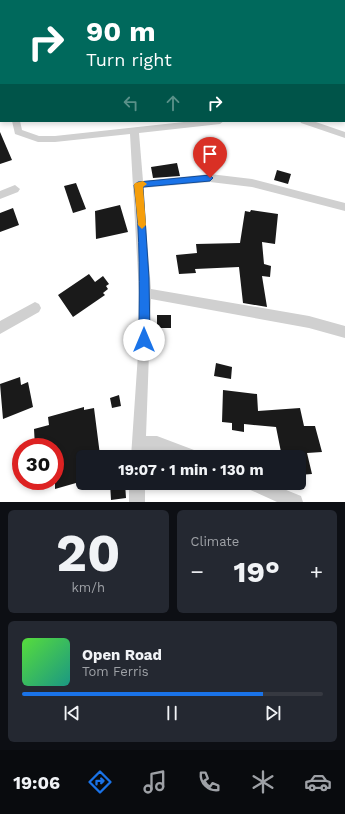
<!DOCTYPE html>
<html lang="en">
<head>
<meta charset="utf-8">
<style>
  :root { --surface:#171b24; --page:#242831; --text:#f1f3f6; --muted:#9ea1a6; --line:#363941; --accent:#1a73e8 }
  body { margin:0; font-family:"Work Sans",sans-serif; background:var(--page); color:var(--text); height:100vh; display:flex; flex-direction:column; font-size:15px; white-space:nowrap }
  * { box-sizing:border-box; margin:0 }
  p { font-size:13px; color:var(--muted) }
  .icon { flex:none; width:22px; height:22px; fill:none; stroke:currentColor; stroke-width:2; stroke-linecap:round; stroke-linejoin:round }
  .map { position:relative; height:502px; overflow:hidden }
  .drawer { display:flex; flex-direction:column; gap:8px; padding:8px; background:#0d0f14; flex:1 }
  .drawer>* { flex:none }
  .banner { position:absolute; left:0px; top:0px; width:345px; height:122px; box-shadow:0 2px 6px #0003; background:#00695c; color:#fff; overflow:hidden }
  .speed { position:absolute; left:12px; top:438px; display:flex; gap:8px; font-size:20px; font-weight:700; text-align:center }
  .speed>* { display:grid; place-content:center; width:52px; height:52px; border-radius:50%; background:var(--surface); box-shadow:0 2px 6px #0003; line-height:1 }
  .speed .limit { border:6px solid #d22; background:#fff; color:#111 }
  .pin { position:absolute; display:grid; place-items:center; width:34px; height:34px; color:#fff; margin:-41px -17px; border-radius:50% 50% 50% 0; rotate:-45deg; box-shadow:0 0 4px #0007 }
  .pin .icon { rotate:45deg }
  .me { position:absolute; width:44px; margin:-22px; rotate:0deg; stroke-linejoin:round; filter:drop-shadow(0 0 3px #0008) }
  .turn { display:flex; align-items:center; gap:14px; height:84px; padding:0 20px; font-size:18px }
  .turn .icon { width:52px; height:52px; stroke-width:2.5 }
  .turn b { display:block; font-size:28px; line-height:34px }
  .lanes { display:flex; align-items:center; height:38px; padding:0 20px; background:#0003; justify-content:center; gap:20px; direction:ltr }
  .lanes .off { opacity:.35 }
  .big { font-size:30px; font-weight:700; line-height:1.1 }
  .drawer .card { flex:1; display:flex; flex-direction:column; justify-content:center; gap:6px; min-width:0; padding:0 14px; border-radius:6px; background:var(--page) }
  .drawer .dial { align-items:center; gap:0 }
  .dial b { font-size:52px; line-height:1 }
  .song { display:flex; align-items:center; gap:12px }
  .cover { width:48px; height:48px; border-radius:6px; background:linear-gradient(135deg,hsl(110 70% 55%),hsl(170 70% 35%)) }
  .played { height:4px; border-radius:2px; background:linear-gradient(90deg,var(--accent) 80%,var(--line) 80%) }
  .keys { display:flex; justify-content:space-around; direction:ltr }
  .heat { display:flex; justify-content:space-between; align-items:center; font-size:22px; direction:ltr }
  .drawer .tiles { flex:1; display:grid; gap:8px; grid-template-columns:1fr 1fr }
  .card:last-child { grid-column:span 2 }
  .trip { position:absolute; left:76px; top:450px; width:230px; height:40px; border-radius:6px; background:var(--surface); box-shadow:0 2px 6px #0003; font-weight:700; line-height:40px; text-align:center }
  .tabs { display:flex; height:64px; justify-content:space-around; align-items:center; background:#090b0e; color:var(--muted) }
  .tabs .icon { width:28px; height:28px }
  .tabs .current { color:var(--accent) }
  .tabs b { font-size:18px; color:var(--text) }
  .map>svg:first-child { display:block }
  .building { fill:#1a1a1a }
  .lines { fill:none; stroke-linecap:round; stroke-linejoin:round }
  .street { fill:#d0d0d0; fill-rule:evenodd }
  .route { fill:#1a73e8; stroke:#114b97 }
  .slow { fill:#f59e0b }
</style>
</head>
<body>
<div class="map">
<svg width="345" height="502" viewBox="0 0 345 502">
  <rect width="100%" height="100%" fill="#fff"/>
  <path class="building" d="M0,132L12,160L0,164Z
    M177,163L180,176L153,178L151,167Z
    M277,170L291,174L288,184L274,180Z
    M76,183L86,209L73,213L64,186Z
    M120,205L128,232L96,239L95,211Z
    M13,208L19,225L0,232V213Z
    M251,210L278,214L275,244L262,242L264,264L271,266L270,277L262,276L267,307L243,303L239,267L195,269L196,273L179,274L176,255L197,253L196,244L240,243L245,211L250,212Z
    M89,274L95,282L103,276L109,284L106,286L108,289L103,293L105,295L73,317L58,295Z
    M157,315H171V328H157Z
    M216,363L232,367L231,379L214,376Z
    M20,377L21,385L28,382L33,407L3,419L0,384Z
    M223,390L257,394L258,411L300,408L304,426H315L322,452L307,453L312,474L299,475V457H282L276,427L244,424V432L232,430V423L222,422Z
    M119,395L121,406L112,408L110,398Z
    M84,407V410L94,408L100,455L83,457V481L55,489V447H35L34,429L49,425L48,417Z
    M110,483H125L126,498L111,500Z"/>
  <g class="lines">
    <path class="street" d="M51,0H57V1H51Z
      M177,0H199V1H178Z
      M284,0H294V1H285Z
      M336,0H343L336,1Z
      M344,13H345V17H344Z
      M0,28H1V32H0Z
      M344,79H345V83H344Z
      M0,109H1V115H0Z
      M12,121H20L22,130L39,136H55L193,121H224L220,124L139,133L143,181L210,174L252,179L345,203V211L252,187L210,182L143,188L151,289L309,316L345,326V338L309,328L151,299L146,436H157L194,450L199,452L201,457H175L157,450H146L145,457H131L138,354L139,292L130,134L55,142H38L15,134Z
      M300,121H313L345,132V138L301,123Z
      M15,185L20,189L18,192L0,199V191Z
      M35,302L39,304L41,308L39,312L0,334V321Z
      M129,483H145V502H129Z
      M243,483H269L301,496L303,502H277L246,488Z"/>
  </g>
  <path class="route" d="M210,175L213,178L210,181L143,187L149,278L150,340L148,344L144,345L141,344L139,340C139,288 141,236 134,185L138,182Z"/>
  <path class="slow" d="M143,181L147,184L143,187L146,225L142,229L138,225L134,185L135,183Z"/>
</svg>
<div class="speed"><div class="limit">30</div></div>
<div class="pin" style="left:210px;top:178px;background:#d93025"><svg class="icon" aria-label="arrive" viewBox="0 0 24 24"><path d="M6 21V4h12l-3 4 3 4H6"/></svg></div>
<svg class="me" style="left:144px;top:340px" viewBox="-20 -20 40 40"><circle r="19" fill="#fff"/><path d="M0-13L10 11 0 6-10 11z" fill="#1a73e8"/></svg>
<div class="trip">19:07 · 1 min · 130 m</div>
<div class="banner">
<div class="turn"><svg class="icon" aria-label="right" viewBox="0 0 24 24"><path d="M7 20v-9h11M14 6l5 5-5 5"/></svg><div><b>90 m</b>Turn right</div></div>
<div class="lanes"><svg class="icon off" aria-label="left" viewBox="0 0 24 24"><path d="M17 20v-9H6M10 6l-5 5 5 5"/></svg><svg class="icon off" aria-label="ahead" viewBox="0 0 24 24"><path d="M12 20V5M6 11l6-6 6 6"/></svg><svg class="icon" aria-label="right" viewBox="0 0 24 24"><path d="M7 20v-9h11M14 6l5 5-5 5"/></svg></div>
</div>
</div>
<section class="drawer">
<div class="tiles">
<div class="card dial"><b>20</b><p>km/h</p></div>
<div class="card"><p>Climate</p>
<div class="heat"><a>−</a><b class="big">19°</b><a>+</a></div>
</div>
<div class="card">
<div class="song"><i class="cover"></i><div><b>Open Road</b><p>Tom Ferris</p></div></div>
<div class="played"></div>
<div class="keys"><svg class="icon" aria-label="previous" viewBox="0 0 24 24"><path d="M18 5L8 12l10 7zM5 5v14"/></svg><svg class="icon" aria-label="pause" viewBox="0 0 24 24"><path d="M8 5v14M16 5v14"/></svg><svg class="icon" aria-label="next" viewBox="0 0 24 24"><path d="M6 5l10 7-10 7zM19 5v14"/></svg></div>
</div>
</div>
</section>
<nav class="tabs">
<b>19:06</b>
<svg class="icon current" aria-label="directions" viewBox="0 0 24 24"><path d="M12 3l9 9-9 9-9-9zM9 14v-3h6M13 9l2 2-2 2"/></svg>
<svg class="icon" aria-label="music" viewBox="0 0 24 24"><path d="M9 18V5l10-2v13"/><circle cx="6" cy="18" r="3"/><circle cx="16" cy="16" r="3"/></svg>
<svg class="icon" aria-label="phone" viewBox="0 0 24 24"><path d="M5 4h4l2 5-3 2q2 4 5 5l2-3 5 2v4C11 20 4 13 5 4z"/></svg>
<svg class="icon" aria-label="climate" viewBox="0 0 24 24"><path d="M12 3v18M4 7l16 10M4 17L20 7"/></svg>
<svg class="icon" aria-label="car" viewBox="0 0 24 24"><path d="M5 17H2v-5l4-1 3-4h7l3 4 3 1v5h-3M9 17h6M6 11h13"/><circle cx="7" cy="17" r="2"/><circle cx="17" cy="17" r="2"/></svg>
</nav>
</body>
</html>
